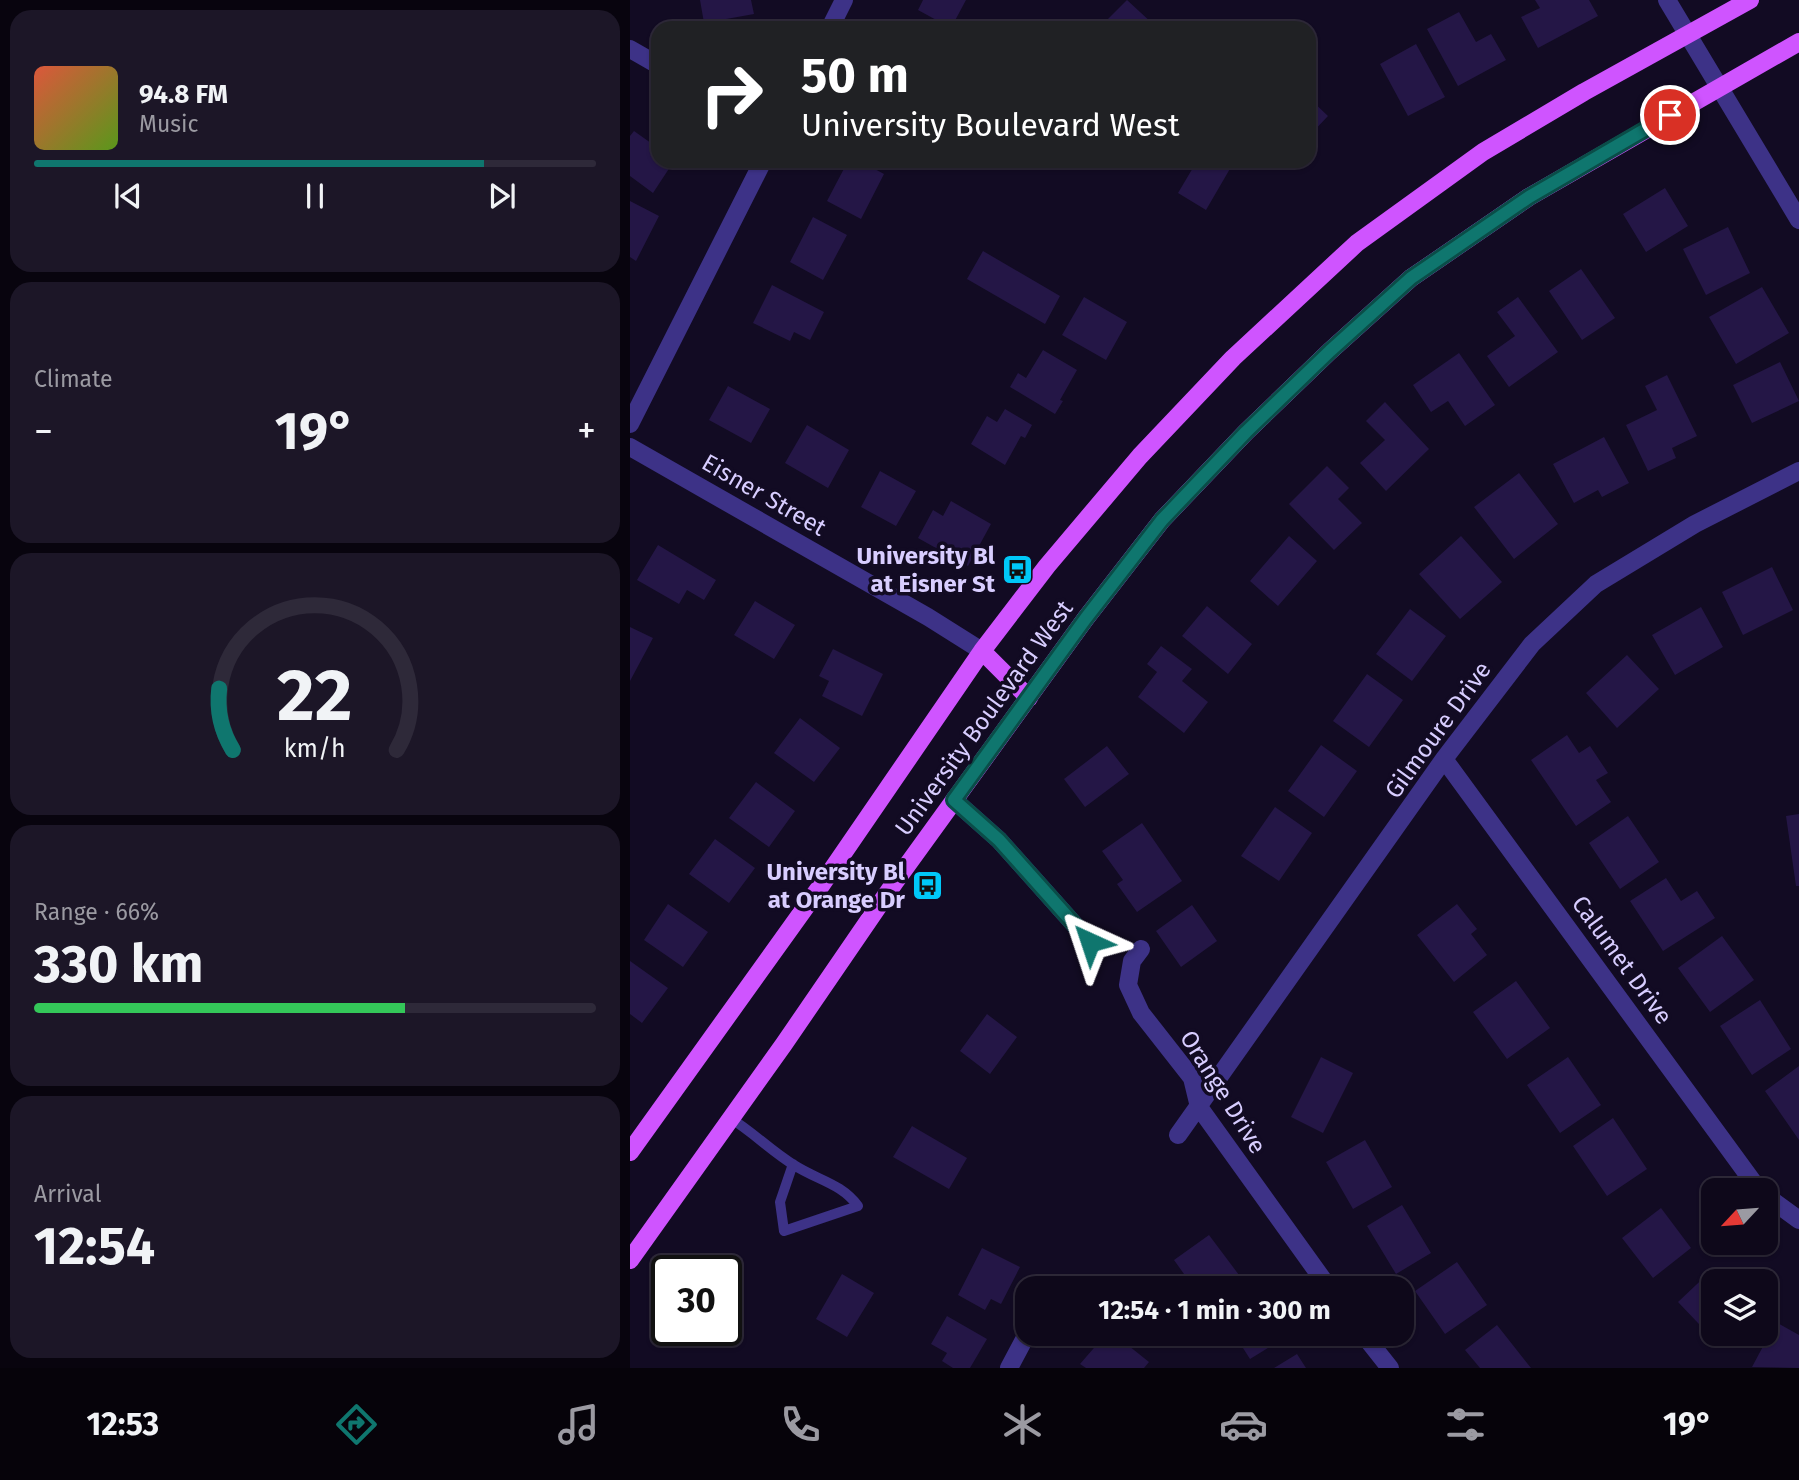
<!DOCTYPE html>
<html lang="en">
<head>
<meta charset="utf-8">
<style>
  :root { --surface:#0e081a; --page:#1c1627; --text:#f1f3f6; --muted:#9b9aa2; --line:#2e2939; --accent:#0f766e }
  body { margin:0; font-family:"Fira Sans",sans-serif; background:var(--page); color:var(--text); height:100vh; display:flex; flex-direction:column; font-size:26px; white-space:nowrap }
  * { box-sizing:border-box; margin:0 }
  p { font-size:23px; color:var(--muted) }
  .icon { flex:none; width:38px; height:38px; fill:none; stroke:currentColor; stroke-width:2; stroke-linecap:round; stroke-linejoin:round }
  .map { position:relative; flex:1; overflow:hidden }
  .side { display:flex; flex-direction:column; gap:10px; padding:10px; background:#08040e; width:630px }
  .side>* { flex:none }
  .guide { position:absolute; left:21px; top:21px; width:665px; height:147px; border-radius:21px; box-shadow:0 2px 5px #0004,0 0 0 2px var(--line); background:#202124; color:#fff; overflow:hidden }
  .needle { width:46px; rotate:244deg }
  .buttons { position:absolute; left:1071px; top:1178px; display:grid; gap:14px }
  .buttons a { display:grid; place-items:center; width:77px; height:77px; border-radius:14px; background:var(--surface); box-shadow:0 2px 5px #0004,0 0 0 2px var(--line); font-size:35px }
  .speed { position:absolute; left:21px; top:1255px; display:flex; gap:14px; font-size:35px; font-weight:700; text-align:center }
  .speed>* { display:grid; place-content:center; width:91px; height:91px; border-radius:50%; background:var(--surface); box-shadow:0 2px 5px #0004,0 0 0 2px var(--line); line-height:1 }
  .speed .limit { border:4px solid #111; border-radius:10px; background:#fff; color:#111 }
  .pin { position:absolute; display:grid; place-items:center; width:60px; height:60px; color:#fff; margin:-30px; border:4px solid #fff; border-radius:50%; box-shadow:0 2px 7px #0007 }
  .me { position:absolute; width:77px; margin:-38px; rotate:318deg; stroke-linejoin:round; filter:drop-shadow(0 0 5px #0008) }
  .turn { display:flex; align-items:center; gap:24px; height:147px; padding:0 35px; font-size:32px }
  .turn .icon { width:91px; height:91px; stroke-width:2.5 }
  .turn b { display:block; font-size:49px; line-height:60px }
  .big { font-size:52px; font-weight:700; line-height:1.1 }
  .side .widget { flex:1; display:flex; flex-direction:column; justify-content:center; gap:10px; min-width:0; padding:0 24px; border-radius:21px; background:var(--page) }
  .side .dial { align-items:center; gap:0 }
  .dial svg { height:182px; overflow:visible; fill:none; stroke:var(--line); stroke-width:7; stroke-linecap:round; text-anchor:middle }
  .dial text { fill:var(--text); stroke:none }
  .song { display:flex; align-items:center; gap:21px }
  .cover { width:84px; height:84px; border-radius:10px; background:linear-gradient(135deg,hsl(10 70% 55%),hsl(90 70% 35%)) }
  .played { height:7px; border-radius:4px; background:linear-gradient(90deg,var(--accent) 80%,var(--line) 80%) }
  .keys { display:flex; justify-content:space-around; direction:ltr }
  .heat { display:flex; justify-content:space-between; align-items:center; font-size:38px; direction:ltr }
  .charge { height:10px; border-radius:5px; background:linear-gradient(90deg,#34c759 66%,var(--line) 0) }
  .trip { position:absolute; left:385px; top:1276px; width:399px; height:70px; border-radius:21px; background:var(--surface); box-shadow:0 2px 5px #0004,0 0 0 2px var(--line); font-weight:700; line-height:70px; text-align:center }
  .tabs { display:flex; height:112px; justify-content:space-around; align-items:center; background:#06030a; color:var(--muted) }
  .tabs .icon { width:49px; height:49px }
  .tabs .current { color:var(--accent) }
  .tabs b { font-size:32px; color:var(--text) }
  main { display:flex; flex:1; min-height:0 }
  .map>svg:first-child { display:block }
  .building { fill:#241646 }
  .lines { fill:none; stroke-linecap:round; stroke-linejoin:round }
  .service { stroke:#3d3287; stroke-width:10 }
  .minor { stroke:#3d3287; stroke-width:18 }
  .primary { stroke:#cf54ff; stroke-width:18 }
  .route-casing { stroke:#0a4d48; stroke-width:18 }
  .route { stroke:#0f766e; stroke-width:12 }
  .labels { text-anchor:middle; stroke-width:7; stroke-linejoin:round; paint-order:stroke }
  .street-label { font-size:24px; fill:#d8cdff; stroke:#120b23 }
  .poi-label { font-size:24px; font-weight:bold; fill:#d8cdff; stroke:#120b23; text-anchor:end }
</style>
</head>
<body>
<main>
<section class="side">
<div class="widget">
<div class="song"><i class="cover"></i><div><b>94.8 FM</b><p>Music</p></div></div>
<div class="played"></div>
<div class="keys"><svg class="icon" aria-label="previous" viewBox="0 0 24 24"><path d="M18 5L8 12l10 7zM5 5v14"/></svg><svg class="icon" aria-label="pause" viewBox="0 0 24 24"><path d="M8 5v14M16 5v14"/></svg><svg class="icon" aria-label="next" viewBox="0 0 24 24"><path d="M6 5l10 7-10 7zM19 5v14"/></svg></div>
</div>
<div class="widget"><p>Climate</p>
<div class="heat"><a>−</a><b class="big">19°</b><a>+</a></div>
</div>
<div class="widget dial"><svg viewBox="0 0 100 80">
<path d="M14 69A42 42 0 1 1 86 69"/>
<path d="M14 69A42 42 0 0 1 8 42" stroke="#0f766e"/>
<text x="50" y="56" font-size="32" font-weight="700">22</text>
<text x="50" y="72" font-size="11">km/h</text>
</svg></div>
<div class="widget"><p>Range · 66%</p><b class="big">330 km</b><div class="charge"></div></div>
<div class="widget"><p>Arrival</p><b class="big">12:54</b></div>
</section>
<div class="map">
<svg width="1169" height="1368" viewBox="0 0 1169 1368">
  <rect width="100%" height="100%" fill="#120b23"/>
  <path class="building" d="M70,0H121L124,14L74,23Z
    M293,0H336L321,28L288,10Z
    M497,0L523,24L519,28H479L474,23Z
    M905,0H959L968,16L908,48L891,17L910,8Z
    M829,12L846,42L861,34L876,60L828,86L797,29Z
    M786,44L815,97L778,116L750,64Z
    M679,98L698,116L679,136Z
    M4,131L28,148V161H44L23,193L0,176V136Z
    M218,161H230L254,174L231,219L197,201Z
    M567,161H601L598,165L601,167L576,210L548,193Z
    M1035,188L1058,226L1016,252L993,214Z
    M0,201L29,216L6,261L0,257Z
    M183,217L217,235L193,280L160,262Z
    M1098,227L1120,273L1076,295L1053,249Z
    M353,251L430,296L415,324L337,279Z
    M951,269L985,318L952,340L919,291Z
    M142,285L194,312L180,340L164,332L160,341L123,323Z
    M1132,287L1159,333L1106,364L1079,317Z
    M454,297L497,322L476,360L432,335Z
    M888,297L928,352L879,387L857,356L885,336L867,312Z
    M413,350L447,370L430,400L433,401L425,414L380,387L388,373L396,378Z
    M829,353L865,405L835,426L818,401L801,412L783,385Z
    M1150,362L1169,401L1122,423L1103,385Z
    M1037,375L1067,436L1042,448L1046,458L1018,471L996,425L1027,410L1015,386Z
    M98,386L140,409L121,443L79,420Z
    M755,402L799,449L756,491L730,463L755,440L736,421Z
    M375,409L402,425L395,438L391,436L375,465L341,444L357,416L367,422Z
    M177,425L219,450L198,488L155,463Z
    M974,437L999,483L972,497L968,490L944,503L923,464Z
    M697,466L719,488L708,499L732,523L704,550L659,504Z
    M250,471L286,491L266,526L231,507Z
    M889,473L928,524L884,559L844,507Z
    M321,501L361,524L338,566L288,538L303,510L313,516Z
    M659,536L687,561L648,606L620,581Z
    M831,536L872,582L830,619L789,574Z
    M28,545L86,580L74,600L57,590L49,604L7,580Z
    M1142,567L1163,610L1113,635L1092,592Z
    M125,601L165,625L144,659L104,635Z
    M577,606L622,644L598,674L552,636Z
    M1071,607L1093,647L1045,675L1022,635Z
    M780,609L816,636L782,681L746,654Z
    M0,627L23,638L0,681Z
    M531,646L562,669L552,681L578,702L554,733L508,697L527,672L517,664Z
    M203,649L253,674L232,716L192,696L199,681L189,676Z
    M997,655L1029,689L987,728L956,693Z
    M737,674L773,700L739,747L703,721Z
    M170,718L210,748L184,782L144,753Z
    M937,735L949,753L960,746L978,773L966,780L981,802L946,826L901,760Z
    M691,745L727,771L694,817L658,791Z
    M477,746L499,774L455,807L434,779Z
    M126,782L165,811L139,847L99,818Z
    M645,807L682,833L649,881L611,856Z
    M1169,814V886H1166L1156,816Z
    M998,816L1029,862L990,889L959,843Z
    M512,823L552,881L507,912L487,884L493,880L472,851Z
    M85,839L125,868L99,903L59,874Z
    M1036,878L1051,901L1067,891L1085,918L1033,951L1000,901Z
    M38,904L78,932L53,967L14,940Z
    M827,904L847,929L841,934L857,955L824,982L787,935Z
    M562,905L587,941L551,967L526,931Z
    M1092,936L1124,980L1080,1012L1048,968Z
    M0,961L38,988L12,1023L0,1014Z
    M886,981L920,1028L877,1059L843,1012Z
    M1130,1000L1161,1049L1122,1075L1090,1026Z
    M357,1014L387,1037L360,1074L330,1051Z
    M691,1057L723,1073L693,1133L661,1117Z
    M938,1057L971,1105L930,1133L897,1085Z
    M1169,1066V1140L1135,1091Z
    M983,1118L1017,1169L977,1196L943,1146Z
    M282,1126L337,1158L319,1189L263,1157Z
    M735,1140L762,1187L723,1209L696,1162Z
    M772,1205L801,1253L766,1274L737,1226Z
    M1031,1208L1061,1248L1023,1278L992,1238Z
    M579,1235L612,1279L600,1288H564L544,1260Z
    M352,1248L390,1267L371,1304L361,1299L355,1310L328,1295Z
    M827,1262L857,1305L815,1334L785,1291Z
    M1084,1268L1096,1281H1083V1334H1100L1088,1344L1048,1302Z
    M212,1274L244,1293L217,1337L186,1319Z
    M317,1316L357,1339L340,1368H323L312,1361L317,1353L301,1344Z
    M1146,1322L1169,1335V1368L1122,1367Z
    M867,1325L901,1368H850L835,1350Z
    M476,1334H484L519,1362L514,1368H456L450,1364Z
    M604,1334H651L654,1338L620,1359Z
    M667,1354L676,1368H644Z"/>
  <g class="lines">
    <path class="service" d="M100,1118C123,1132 141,1151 164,1165C187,1180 211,1183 228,1206L154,1231L150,1202L163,1164"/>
    <path class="minor" d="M1037,0L1169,220
      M200,28L214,0
      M0,49L28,65
      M0,424L133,161
      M0,447L298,617L352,651
      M814,759L1129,1190
      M324,800L369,840L460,942
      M511,949L502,961L498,985L511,1013L562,1078L569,1107L699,1288
      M548,1135L814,759L902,644L966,584L1065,524L1169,471
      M1136,1196L1169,1220
      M733,1334L760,1368
      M379,1368L397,1334"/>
    <path class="primary" d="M352,651L399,698
      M0,1152L190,887L352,651L417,566L510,456L603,358L727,243L853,152L954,92L1120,0
      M0,1260L154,1044L265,882L456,618L532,520L616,432L700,351L781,278L899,197L1169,42"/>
  </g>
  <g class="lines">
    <defs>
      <path id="route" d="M460,942L369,840L324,800L456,618L532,520L616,432L700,351L781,278L899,197L1040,115"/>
    </defs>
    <use href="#route" class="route-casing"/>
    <use href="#route" class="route"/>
  </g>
  <defs>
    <symbol id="bus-square" viewBox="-11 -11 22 22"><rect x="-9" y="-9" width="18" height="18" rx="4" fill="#00c8f8" stroke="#120b23"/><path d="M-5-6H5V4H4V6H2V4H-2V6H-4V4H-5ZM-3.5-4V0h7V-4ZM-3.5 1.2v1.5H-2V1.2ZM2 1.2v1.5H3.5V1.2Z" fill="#111"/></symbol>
  </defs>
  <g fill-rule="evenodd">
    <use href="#bus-square" x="370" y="552" width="35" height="35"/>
    <use href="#bus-square" x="280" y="868" width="35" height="35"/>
  </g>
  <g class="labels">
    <g class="street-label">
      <text transform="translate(134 495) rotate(30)" y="8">Eisner Street</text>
      <text transform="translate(354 718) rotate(-54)" y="8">University Boulevard West</text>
      <text transform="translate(808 730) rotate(-54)" y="8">Gilmoure Drive</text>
      <text transform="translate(992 960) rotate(54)" y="8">Calumet Drive</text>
      <text transform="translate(593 1092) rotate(58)" y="8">Orange Drive</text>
    </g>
    <g class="poi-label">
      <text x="365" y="564">University Bl<tspan x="365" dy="28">at Eisner St</tspan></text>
      <text x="275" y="880">University Bl<tspan x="275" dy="28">at Orange Dr</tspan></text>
    </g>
  </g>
</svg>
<div class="buttons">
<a><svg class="needle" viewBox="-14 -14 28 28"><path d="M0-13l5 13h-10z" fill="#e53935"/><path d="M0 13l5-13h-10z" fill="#9b9aa2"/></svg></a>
<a><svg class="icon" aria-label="layers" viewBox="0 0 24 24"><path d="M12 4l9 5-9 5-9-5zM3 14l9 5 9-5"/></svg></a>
</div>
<div class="speed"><div class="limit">30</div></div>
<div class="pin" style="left:1040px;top:115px;background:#d93025"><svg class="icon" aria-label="arrive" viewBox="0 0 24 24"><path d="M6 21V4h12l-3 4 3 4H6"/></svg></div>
<svg class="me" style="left:460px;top:942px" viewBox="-20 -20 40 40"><path d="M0-17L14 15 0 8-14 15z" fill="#0f766e" stroke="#fff" stroke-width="4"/></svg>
<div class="trip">12:54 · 1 min · 300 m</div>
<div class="guide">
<div class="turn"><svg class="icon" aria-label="right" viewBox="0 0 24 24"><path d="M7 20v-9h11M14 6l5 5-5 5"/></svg><div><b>50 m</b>University Boulevard West</div></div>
</div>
</div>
</main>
<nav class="tabs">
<b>12:53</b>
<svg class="icon current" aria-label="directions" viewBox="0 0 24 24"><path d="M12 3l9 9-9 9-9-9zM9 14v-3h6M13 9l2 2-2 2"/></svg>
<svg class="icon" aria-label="music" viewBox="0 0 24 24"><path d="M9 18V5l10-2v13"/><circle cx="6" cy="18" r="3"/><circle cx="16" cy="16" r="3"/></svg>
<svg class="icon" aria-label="phone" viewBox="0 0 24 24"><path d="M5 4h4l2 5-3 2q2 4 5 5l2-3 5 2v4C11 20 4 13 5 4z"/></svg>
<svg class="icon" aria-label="climate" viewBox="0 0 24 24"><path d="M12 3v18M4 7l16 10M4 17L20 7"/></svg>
<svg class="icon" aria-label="car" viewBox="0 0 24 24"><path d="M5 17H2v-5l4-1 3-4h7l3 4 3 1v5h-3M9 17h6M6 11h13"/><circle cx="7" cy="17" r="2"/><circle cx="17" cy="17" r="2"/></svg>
<svg class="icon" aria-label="filters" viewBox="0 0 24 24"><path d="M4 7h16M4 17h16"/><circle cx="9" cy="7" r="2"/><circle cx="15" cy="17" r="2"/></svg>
<b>19°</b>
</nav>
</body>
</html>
